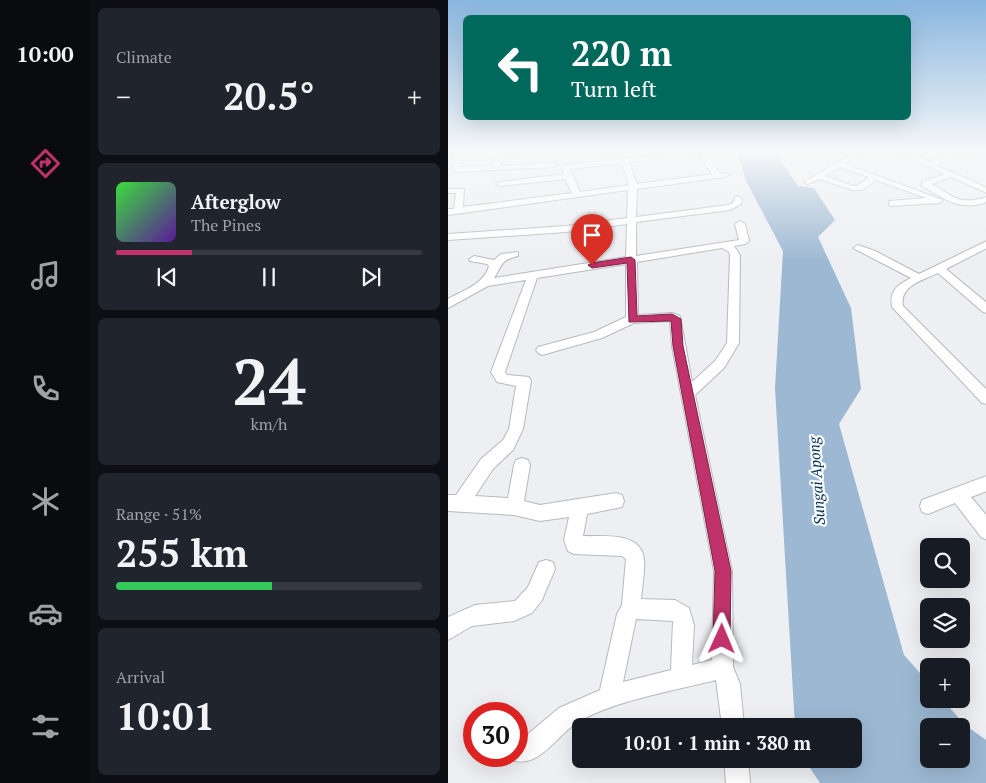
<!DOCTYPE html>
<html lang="en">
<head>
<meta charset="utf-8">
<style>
  :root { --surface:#171b24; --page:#20242c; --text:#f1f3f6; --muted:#9ea1a6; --line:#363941; --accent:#bf336a }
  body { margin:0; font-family:"PT Serif",serif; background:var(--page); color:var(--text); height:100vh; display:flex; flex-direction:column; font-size:19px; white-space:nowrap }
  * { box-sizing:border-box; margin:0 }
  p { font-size:16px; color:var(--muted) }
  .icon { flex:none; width:28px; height:28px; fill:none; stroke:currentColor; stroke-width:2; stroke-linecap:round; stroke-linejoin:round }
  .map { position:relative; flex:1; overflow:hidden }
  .drawer { display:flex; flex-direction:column; gap:8px; padding:8px; background:#0d0f14; width:358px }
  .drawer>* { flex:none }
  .banner { position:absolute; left:15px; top:15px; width:448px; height:105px; border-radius:8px; box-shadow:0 5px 20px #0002; background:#00695c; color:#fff; overflow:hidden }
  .tools { position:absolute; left:472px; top:538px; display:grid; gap:10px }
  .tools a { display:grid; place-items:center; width:50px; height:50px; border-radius:8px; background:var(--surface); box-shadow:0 5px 20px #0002; font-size:25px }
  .speed { position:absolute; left:15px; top:702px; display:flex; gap:10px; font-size:25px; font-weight:700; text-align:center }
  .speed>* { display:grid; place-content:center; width:65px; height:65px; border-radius:50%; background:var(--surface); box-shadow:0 5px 20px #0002; line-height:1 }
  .speed .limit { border:8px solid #d22; background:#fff; color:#111 }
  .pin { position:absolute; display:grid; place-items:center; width:42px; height:42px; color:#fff; margin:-51px -21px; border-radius:50% 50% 50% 0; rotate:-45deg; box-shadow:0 0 5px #0007 }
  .pin .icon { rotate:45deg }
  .me { position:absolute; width:55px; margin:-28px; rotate:1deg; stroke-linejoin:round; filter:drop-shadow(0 0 4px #0008) }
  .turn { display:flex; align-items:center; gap:18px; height:105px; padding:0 25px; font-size:22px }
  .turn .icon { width:65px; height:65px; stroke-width:2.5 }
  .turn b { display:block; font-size:35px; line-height:42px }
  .big { font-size:38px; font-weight:700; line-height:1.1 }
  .drawer .tile { flex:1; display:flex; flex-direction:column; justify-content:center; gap:8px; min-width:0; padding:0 18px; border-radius:8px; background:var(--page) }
  .drawer .dial { align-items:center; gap:0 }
  .dial b { font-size:65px; line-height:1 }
  .song { display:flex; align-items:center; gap:15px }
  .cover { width:60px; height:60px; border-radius:8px; background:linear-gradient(135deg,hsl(120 70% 55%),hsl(270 70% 35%)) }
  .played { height:5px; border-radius:2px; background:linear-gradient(90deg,var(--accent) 25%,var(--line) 25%) }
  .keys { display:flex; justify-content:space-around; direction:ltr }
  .heat { display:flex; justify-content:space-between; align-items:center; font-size:28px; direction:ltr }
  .charge { height:8px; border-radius:4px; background:linear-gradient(90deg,#34c759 51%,var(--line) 0) }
  .trip { position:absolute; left:124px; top:718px; width:290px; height:50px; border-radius:8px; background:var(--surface); box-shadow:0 5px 20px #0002; font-weight:700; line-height:50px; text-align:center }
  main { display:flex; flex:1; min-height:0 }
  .tab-bar { display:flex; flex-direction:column; width:90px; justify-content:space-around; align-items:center; background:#090b0e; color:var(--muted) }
  .tab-bar .icon { width:35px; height:35px }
  .tab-bar .on { color:var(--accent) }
  .tab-bar b { font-size:22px; color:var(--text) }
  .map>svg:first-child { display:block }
  .built { fill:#e2e7f2 }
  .water { fill:#9cb8d2; fill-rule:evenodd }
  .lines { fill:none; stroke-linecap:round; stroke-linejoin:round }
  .minor-casing { stroke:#b8b9bd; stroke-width:2 }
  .minor { fill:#fff; fill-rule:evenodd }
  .route { fill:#bf336a; stroke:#7c2145 }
  .labels { text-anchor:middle; stroke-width:4.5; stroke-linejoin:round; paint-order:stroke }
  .water-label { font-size:15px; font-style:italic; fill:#003052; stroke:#fafcff }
</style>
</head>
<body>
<main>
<nav class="tab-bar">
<b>10:00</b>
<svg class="icon on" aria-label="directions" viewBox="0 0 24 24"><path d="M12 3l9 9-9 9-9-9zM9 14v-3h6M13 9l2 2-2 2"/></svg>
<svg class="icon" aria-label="music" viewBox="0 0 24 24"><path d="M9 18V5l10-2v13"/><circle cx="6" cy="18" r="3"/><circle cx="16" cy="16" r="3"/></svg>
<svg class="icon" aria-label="phone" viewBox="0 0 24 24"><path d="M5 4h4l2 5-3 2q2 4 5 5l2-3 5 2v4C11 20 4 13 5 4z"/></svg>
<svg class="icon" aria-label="climate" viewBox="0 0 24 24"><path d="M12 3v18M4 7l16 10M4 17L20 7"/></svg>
<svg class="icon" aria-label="car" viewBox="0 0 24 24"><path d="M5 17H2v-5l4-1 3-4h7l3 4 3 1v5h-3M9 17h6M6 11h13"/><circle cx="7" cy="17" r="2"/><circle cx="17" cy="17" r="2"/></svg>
<svg class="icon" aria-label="filters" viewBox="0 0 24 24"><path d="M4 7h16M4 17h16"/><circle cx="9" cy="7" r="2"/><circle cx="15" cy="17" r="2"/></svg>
</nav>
<section class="drawer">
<div class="tile"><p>Climate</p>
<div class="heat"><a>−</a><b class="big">20.5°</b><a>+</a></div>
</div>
<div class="tile">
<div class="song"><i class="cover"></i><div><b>Afterglow</b><p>The Pines</p></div></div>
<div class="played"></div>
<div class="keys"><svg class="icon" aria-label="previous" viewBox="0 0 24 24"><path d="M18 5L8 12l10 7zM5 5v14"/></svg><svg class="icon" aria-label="pause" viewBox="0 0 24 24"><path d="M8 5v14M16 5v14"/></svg><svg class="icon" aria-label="next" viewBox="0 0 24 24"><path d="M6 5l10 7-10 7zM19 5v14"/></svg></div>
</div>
<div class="tile dial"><b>24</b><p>km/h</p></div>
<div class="tile"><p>Range · 51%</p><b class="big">255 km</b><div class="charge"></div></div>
<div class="tile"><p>Arrival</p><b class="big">10:01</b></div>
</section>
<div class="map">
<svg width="539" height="783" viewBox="0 0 539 783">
  <rect width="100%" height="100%" fill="#edeff2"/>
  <path class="built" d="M494,153H538V173Z"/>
  <path class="water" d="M290,153H328L350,186L366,188L387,220L370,237L403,308L413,389L391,424L456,655L481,683V699H494L517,725L538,740V783H372L356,759H405V726H347L327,388L335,251L298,181ZM481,726H514V759H481Z"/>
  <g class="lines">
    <defs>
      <path id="minor" d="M5,153H12L14,160L12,167L43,166C49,157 56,152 67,153L63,158L55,160L51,166L106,163L110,165L106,167L8,172L4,170L6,160Z
        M224,153H244L240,155L181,162L189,184L264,174L253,157L255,153H261V157L271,173H277L281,175L277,177L189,189L188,217L280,205L285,203L287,197L290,196L294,199L293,204L282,210L188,222V256L291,240L287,224L292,221L297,224L301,241L297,244L286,246L292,255L291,343L276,368L247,395L284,571L285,667L292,684L296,726H274L268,680C229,690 159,702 127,724C106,739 89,771 61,759L59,756H69V739H74L111,708L152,690L169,614L174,605L178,559L174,556L126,554L120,551L116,540L121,517L92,521L66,515L0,511V495H8L33,459L55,440L61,429L68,386L49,382L43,372L78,280L40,286L0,308V299C16,290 36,284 41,266L39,264L22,261L21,259L26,256L46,260L53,254L70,252V256C51,261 55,265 46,278L178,257L179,224L118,232L0,240V234L118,226L179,218L180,190L0,215V209H6L8,193H0V189H16L15,207L124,193L117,179L52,186L48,184L52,182L116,174L114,167L118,165ZM174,163L181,185L132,192L122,169ZM274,248L281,252L282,255L279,343L267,361L244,382L232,316L224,313L190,315L189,262ZM178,264V317L146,332L90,347L88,350L90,353L94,355L154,338L186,323L222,321L224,346L266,571L264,660L244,665L246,625L241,608L227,600L193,599C194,587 197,573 196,560C194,531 155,537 135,536L139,514L174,507L176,501L174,495L168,493L92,505L76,501L82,465L80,460L74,458L68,460L66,465L60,498L27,496L45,469L65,450L75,429L83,381L81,377L59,375L57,372L89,278ZM188,619L225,621L223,670L175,682Z
        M405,153H414L397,164L495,200L491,203L444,206L441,205V201L478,198L428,180L414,190H405L371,179L360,184L356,182ZM392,167L421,177L409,186H406L377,176Z
        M453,153H462L482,162L504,155V159L488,165L539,188V193L503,177L484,184C508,198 510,205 539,197V202C510,212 498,199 474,186V182L497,174Z
        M539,241V248L498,269L539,303V313L535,312L490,273C475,280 451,286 455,306L539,390V404L534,403L444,307C441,291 449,285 463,278L405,248L410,245L427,251L471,274Z
        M539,476V491L523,497L539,516V540L533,537L507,503L480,514L474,512L472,506L474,500Z
        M98,560L105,562L107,569L94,600L84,613L66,621L24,626L0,640V617L27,605L67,601L80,587L91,562Z
        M276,759H300L302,783H278Z"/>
    </defs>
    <use href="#minor" class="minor-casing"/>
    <use href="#minor" class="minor"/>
  </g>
  <linearGradient id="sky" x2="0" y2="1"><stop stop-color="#89b6df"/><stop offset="0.58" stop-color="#f7f8f9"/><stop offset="1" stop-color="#f7f8f9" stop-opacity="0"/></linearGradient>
  <rect width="539" height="262" fill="url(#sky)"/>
  <path class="route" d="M183,257L187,260L189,316L224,314L233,319L235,346L283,571L282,639L280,645L274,648L268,645L265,639L267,571L225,346L223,321L181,322L179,263L144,268L140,265L144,263Z"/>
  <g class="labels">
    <g class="water-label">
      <text transform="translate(369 481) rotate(-94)" y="5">Sungai Apong</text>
    </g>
  </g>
</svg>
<div class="tools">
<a><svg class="icon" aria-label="search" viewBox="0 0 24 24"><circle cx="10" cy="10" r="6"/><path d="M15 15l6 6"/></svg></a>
<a><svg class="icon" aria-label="layers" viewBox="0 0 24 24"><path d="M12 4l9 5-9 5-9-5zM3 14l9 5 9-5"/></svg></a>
<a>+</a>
<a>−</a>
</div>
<div class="speed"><div class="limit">30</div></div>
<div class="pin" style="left:144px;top:265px;background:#d93025"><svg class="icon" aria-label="arrive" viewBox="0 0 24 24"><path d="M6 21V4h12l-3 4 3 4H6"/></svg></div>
<svg class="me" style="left:274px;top:639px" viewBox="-20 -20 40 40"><path d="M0-17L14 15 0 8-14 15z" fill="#bf336a" stroke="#fff" stroke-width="4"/></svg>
<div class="trip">10:01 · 1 min · 380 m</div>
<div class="banner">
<div class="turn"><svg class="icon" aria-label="left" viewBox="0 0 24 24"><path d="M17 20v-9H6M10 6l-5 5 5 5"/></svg><div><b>220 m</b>Turn left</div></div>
</div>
</div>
</main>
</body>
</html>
